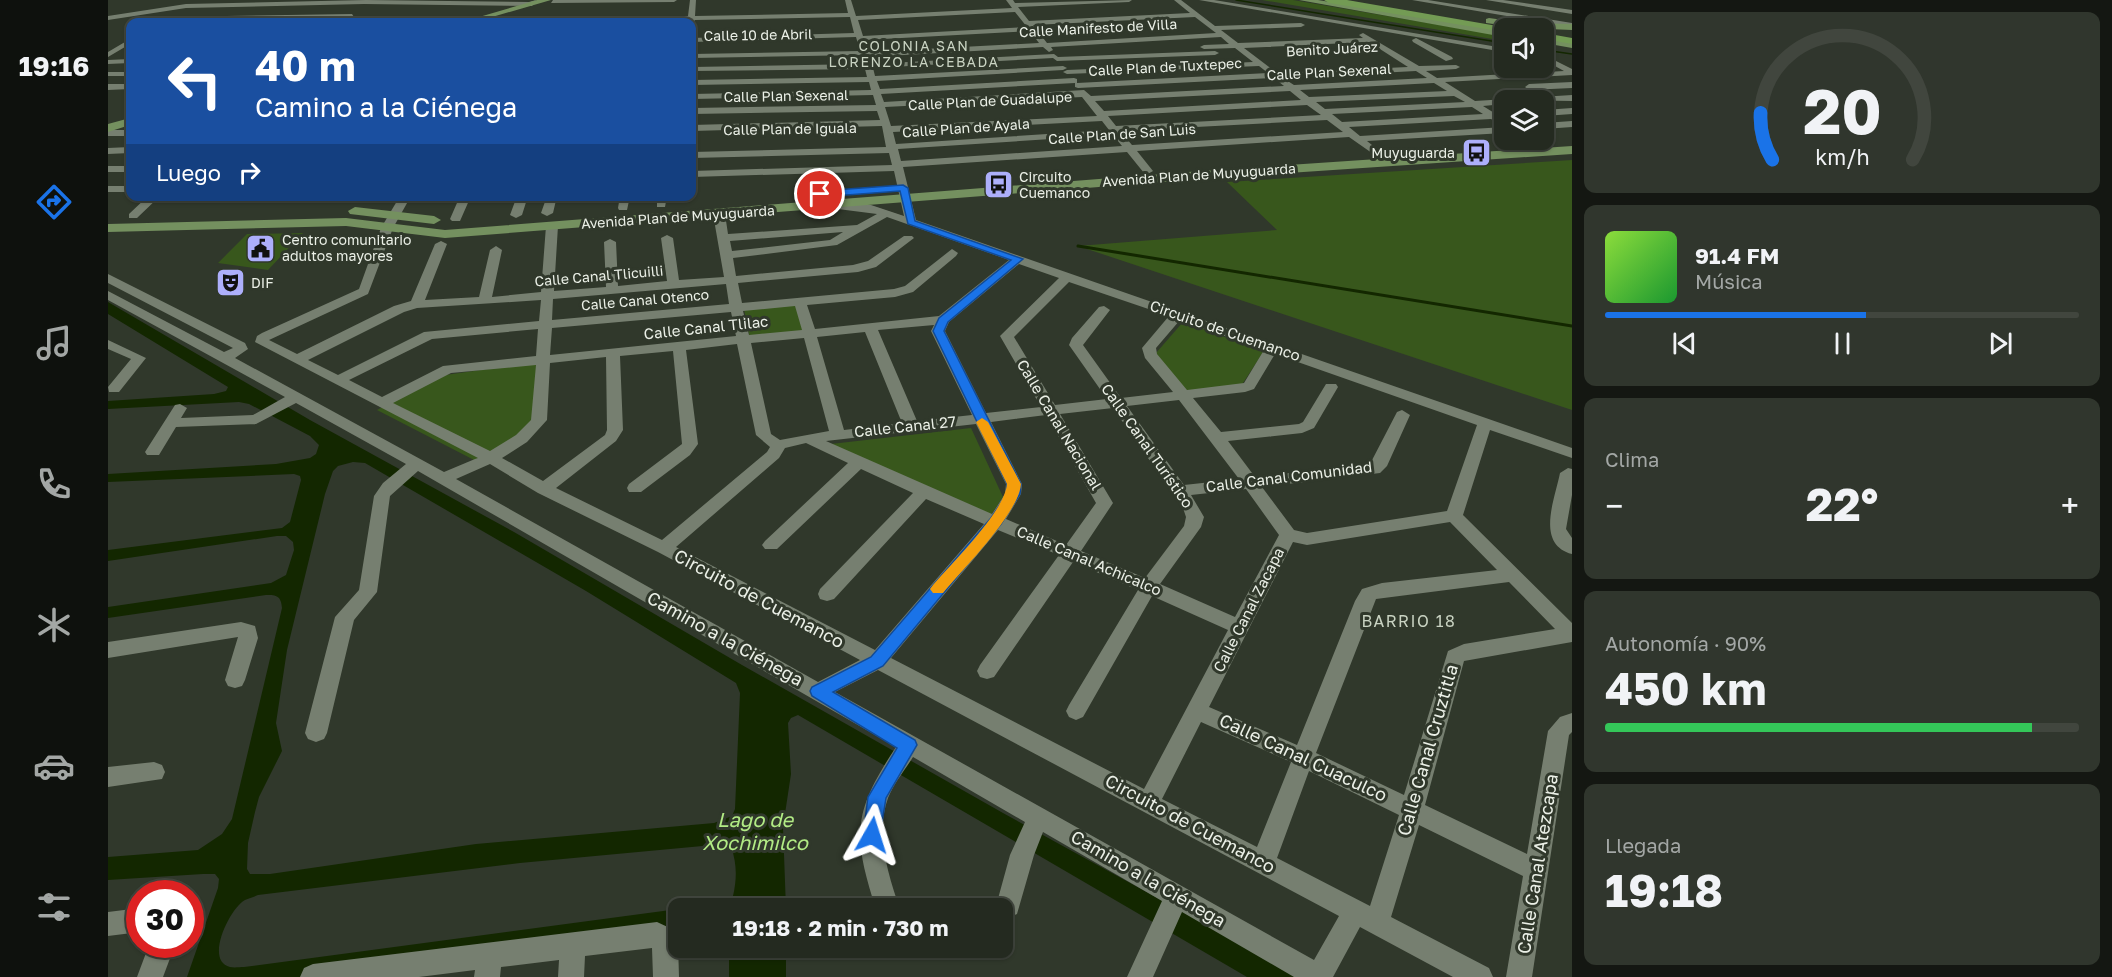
<!DOCTYPE html>
<html lang="es">
<head>
<meta charset="utf-8">
<style>
  :root { --surface:#242a20; --page:#30362d; --text:#f1f3f6; --muted:#a3a7a5; --line:#41463e; --accent:#1a73e8 }
  body { margin:0; font-family:"Golos Text",sans-serif; background:var(--page); color:var(--text); height:100vh; display:flex; flex-direction:column; font-size:22px; white-space:nowrap }
  * { box-sizing:border-box; margin:0 }
  p { font-size:20px; color:var(--muted) }
  .icon { flex:none; width:33px; height:33px; fill:none; stroke:currentColor; stroke-width:2; stroke-linecap:round; stroke-linejoin:round }
  .map { position:relative; flex:1; overflow:hidden }
  .side { display:flex; flex-direction:column; gap:12px; padding:12px; background:#141712; width:540px }
  .side>* { flex:none }
  .top-card { position:absolute; left:18px; top:18px; width:570px; height:183px; border-radius:12px; box-shadow:0 2px 4px #0004,0 0 0 2px var(--line); background:#1a4fa0; color:#fff; overflow:hidden }
  .controls { position:absolute; left:1386px; top:18px; display:grid; gap:12px }
  .controls a { display:grid; place-items:center; width:60px; height:60px; border-radius:12px; background:var(--surface); box-shadow:0 2px 4px #0004,0 0 0 2px var(--line); font-size:30px }
  .speed { position:absolute; left:18px; top:880px; display:flex; gap:12px; font-size:30px; font-weight:700; text-align:center }
  .speed>* { display:grid; place-content:center; width:78px; height:78px; border-radius:50%; background:var(--surface); box-shadow:0 2px 4px #0004,0 0 0 2px var(--line); line-height:1 }
  .speed .limit { border:9px solid #d22; background:#fff; color:#111 }
  .pin { position:absolute; display:grid; place-items:center; width:51px; height:51px; color:#fff; margin:-26px; border:3px solid #fff; border-radius:50%; box-shadow:0 2px 6px #0007 }
  .me { position:absolute; width:66px; margin:-33px; rotate:6deg; stroke-linejoin:round; filter:drop-shadow(0 0 4px #0008) }
  .turn { display:flex; align-items:center; gap:21px; height:126px; padding:0 30px; font-size:27px }
  .turn .icon { width:78px; height:78px; stroke-width:2.5 }
  .turn b { display:block; font-size:42px; line-height:51px }
  .then { display:flex; align-items:center; height:57px; padding:0 30px; background:#0003; gap:12px; font-size:22px }
  .big { font-size:45px; font-weight:700; line-height:1.1 }
  .side .tile { flex:1; display:flex; flex-direction:column; justify-content:center; gap:9px; min-width:0; padding:0 21px; border-radius:12px; background:var(--page) }
  .side .dial { align-items:center; gap:0 }
  .dial svg { height:156px; overflow:visible; fill:none; stroke:var(--line); stroke-width:7; stroke-linecap:round; text-anchor:middle }
  .dial text { fill:var(--text); stroke:none }
  .song { display:flex; align-items:center; gap:18px }
  .cover { width:72px; height:72px; border-radius:9px; background:linear-gradient(135deg,hsl(90 70% 55%),hsl(130 70% 35%)) }
  .played { height:6px; border-radius:3px; background:linear-gradient(90deg,var(--accent) 55%,var(--line) 55%) }
  .keys { display:flex; justify-content:space-around; direction:ltr }
  .heat { display:flex; justify-content:space-between; align-items:center; font-size:33px; direction:ltr }
  .charge { height:9px; border-radius:4px; background:linear-gradient(90deg,#34c759 90%,var(--line) 0) }
  .trip { position:absolute; left:560px; top:898px; width:345px; height:60px; border-radius:12px; background:var(--surface); box-shadow:0 2px 4px #0004,0 0 0 2px var(--line); font-weight:700; line-height:60px; text-align:center }
  main { display:flex; flex:1; min-height:0 }
  .tabs { display:flex; flex-direction:column; width:108px; justify-content:space-around; align-items:center; background:#0e110d; color:var(--muted) }
  .tabs .icon { width:42px; height:42px }
  .tabs .on { color:var(--accent) }
  .tabs b { font-size:27px; color:var(--text) }
  .map>svg:first-child { display:block }
  .green { fill:#38571c }
  .water { fill:#132700; fill-rule:evenodd }
  .lines { fill:none; stroke-linecap:round; stroke-linejoin:round }
  .stream-far1 { stroke:#132700; stroke-width:1.5 }
  .stream { stroke:#132700; stroke-width:3 }
  .minor { fill:#767f70; fill-rule:evenodd }
  .major { fill:#74905f; fill-rule:evenodd }
  .highway { fill:#739b54; fill-rule:evenodd }
  .route { fill:#1a73e8; stroke:#114b97; stroke-width:1.5 }
  .slow { fill:#f59e0b }
  .labels { text-anchor:middle; stroke-width:6; stroke-linejoin:round; paint-order:stroke }
  .far-street-label { font-size:14px; fill:#ebf0e7; stroke:#30382b }
  .far-neighbourhood-label { font-size:14px; letter-spacing:1.5px; fill:#c9d3c2; stroke:#30382b }
  .far-poi-label { font-size:14px; fill:#ebf0e7; stroke:#30382b; text-anchor:start }
  .street-label { font-size:15px; fill:#ebf0e7; stroke:#30382b }
  .neighbourhood-label { font-size:16px; letter-spacing:1.5px; fill:#c9d3c2; stroke:#30382b }
  .near-street-label { font-size:18px; fill:#ebf0e7; stroke:#30382b }
  .near-water-label { font-size:20px; font-style:italic; fill:#b2eb85; stroke:#30382b }
</style>
</head>
<body>
<main>
<nav class="tabs">
<b>19:16</b>
<svg class="icon on" aria-label="directions" viewBox="0 0 24 24"><path d="M12 3l9 9-9 9-9-9zM9 14v-3h6M13 9l2 2-2 2"/></svg>
<svg class="icon" aria-label="music" viewBox="0 0 24 24"><path d="M9 18V5l10-2v13"/><circle cx="6" cy="18" r="3"/><circle cx="16" cy="16" r="3"/></svg>
<svg class="icon" aria-label="phone" viewBox="0 0 24 24"><path d="M5 4h4l2 5-3 2q2 4 5 5l2-3 5 2v4C11 20 4 13 5 4z"/></svg>
<svg class="icon" aria-label="climate" viewBox="0 0 24 24"><path d="M12 3v18M4 7l16 10M4 17L20 7"/></svg>
<svg class="icon" aria-label="car" viewBox="0 0 24 24"><path d="M5 17H2v-5l4-1 3-4h7l3 4 3 1v5h-3M9 17h6M6 11h13"/><circle cx="7" cy="17" r="2"/><circle cx="17" cy="17" r="2"/></svg>
<svg class="icon" aria-label="filters" viewBox="0 0 24 24"><path d="M4 7h16M4 17h16"/><circle cx="9" cy="7" r="2"/><circle cx="15" cy="17" r="2"/></svg>
</nav>
<div class="map">
<svg width="1464" height="977" viewBox="0 0 1464 977">
  <rect width="100%" height="100%" fill="#30382b"/>
  <path class="green" d="M1154,0H1185L1396,36V41Z
    M1464,160V410L970,246L1169,230L1119,182Z
    M195,233L160,270L110,263L139,234Z
    M691,303L699,334L642,339L636,309Z
    M1075,322L1156,351L1133,386L1079,394L1048,353Z
    M432,362L423,428L370,462L269,410L330,376Z
    M863,428L895,497L883,515L723,444Z"/>
  <path class="water" d="M0,302L202,420L406,532L634,665L895,813L1193,977H1139L690,715L683,718L680,723L683,774L675,827L678,909H571L603,905L625,896C629,879 629,863 623,847L616,844L412,863L150,895C146,897 141,898 137,900C122,908 96,961 122,967C126,968 132,967 136,967L570,909V936L478,950L250,977H79L110,888L111,879L107,874H95L0,880V857L90,850L114,834L124,819L174,608C173,596 169,595 158,595L0,618V607L163,583L178,575L186,550L185,542L178,536H169L0,561V550L174,528L182,522L193,480L192,476L186,474L0,482V474L168,464L202,458L208,454L211,445L202,436L141,404L131,402L0,409V401L106,394L118,391L120,387L0,314ZM245,462L257,463L478,591L628,683L632,693L627,809L624,816L606,823L368,844L162,874H142L139,869L140,843L147,812L151,797L174,751L168,723L179,650L217,494L225,471L230,466Z
    M621,948H678V977H621Z"/>
  <g class="lines">
    <path class="stream-far1" d="M1128,0L1396,43
      M1436,50L1464,54"/>
    <path class="stream" d="M970,246L1464,326"/>
    <path class="minor" d="M258,0L421,2L428,0L424,6L256,4L78,8L0,20V16L78,4Z
      M445,0H569L566,2L443,3Z
      M582,0H588L587,16L740,13L737,0H743L748,16L904,8L898,0H905L907,3L1024,0L1021,2L910,7L921,21L1082,13L1066,0H1073L1107,26L1193,23L1197,25L1193,27L1113,30L1130,43L1255,38L1251,35L1255,33L1311,66L1348,65L1352,67L1348,69L1318,71L1329,78L1456,71L1436,60V55L1464,69V75L1337,82L1367,101L1464,95V101L1396,100V104L1375,106L1396,119V126L1383,119L1241,127L1252,136L1396,127V133L1259,141L1274,153L1276,155L1271,158L1241,137L1029,151L1045,171L1040,174L1036,173L1019,152L795,167L808,220L1464,448V458L1382,430L1355,515L1464,623V642L1356,661L1317,805L1419,854L1440,731L1452,717L1464,713V732L1461,735L1424,977H1398L1415,876L1311,825L1283,917L1381,968L1385,977H1345L1252,927L1225,977H1186L1074,912L1045,977H1019L1054,901L935,832L926,855L909,914L900,918L894,916V909H889L888,906L902,855L917,822L805,757C797,770 786,783 780,798C767,834 780,874 792,909H768C744,835 745,812 788,747L310,471L282,496L269,592L246,620L219,733L216,739L208,742L200,739L197,733L227,617L251,590L266,496L275,483L298,464L188,403L148,424L68,427L51,455H39L37,452L67,405L72,404L79,408L73,418L145,415L177,397L0,300V291L116,352L125,348L0,283V274L137,343L140,349L127,358L336,472L367,459L370,458L147,342L149,336L154,333L251,289L273,228L292,196H303L285,228L260,294L161,340L189,354L286,306L303,301L327,244L333,241L339,244L317,300L371,297L382,250L388,246L394,250L384,297L433,292L438,226L444,223L450,226L446,291L498,287L496,242L502,239L508,242L510,286L559,281L553,238L559,235L565,238L571,280L616,277L605,214L611,211L617,214L620,234L749,225L769,214L722,208V204L726,203L763,205L796,216L786,171L584,177V171L784,165L781,153L584,158V152L778,147L774,126L584,131V125L772,120L769,111L584,114V108L768,105L765,95L584,99V94L763,90L761,82L584,85V80L759,77L757,69L584,71V67L755,64L753,55L584,58V54L752,51L748,37L584,42V38L746,33L742,17L587,20L584,24L580,21L404,22L408,20L580,16ZM907,12L919,27L755,36L750,20ZM1087,17L1108,33L939,43L925,25ZM922,31L931,43L760,52L756,40ZM1113,37L1121,44L1096,45L1092,47L1096,49L1127,48L1145,62L959,70L955,72L959,74L1151,66L1160,73L969,83V79L966,78L772,89L769,81L955,70L959,68L955,66L767,76L765,68L945,58L949,61L1107,55L1111,53L1107,51L950,57L946,54L763,64L761,57L935,47L941,52L945,50L943,47ZM1261,42L1300,67L1169,73L1136,48ZM1308,71L1319,78L1186,85L1175,78ZM1166,78L1176,86L983,96L976,90L776,102L773,94L967,83V87L970,88ZM1326,83L1339,91L1201,97L1192,90ZM1182,91L1193,100L996,111L987,101ZM1346,96L1357,102L1217,109L1208,102ZM974,97L989,116L783,126L777,107ZM1199,105L1213,115L1008,126L1000,116ZM1364,107L1375,114L1234,122L1224,114ZM1219,120L1235,132L1024,145L1012,131ZM994,121L1001,130L788,144L785,132ZM1005,135L1014,146L793,161L790,149ZM779,217L901,260L831,316L707,329L699,305L787,297L805,292L848,256L850,253L844,249L797,286L786,289L634,303L630,283L750,272L768,267L806,238L804,236H796L760,261L745,265L628,276L625,258L729,245ZM735,232L722,240L624,251L622,241ZM911,264L951,278L892,336L933,407L878,413L837,331L841,322ZM961,282L1061,316L1034,348L1037,358L1065,392L1013,398L975,345L1002,310L996,306L991,307L964,338L961,345L999,399L947,405L906,337ZM618,284L621,304L444,320L445,299ZM433,300L431,321L316,332L230,375L200,360L296,312L309,308ZM687,306L694,330L641,335L635,311ZM623,312L628,336L442,355L444,328ZM1072,320L1156,350L1136,383L1079,390L1049,354L1048,348ZM826,325L823,331L864,415L809,421L770,330ZM430,329L428,356L335,366L274,397L241,380L324,339ZM757,332L794,423L736,430L709,337ZM696,338L721,431L672,440L663,434L643,343ZM629,344L648,435L662,447L659,452L554,540L448,488L508,441L515,430L512,356L565,351L574,444L521,484L519,488L521,492H533L582,455L590,444L578,350ZM1167,354L1369,425L1339,511L1199,533L1186,530L1154,487L1272,473L1279,466L1302,415L1294,410L1289,412L1262,464L1147,477L1120,441L1194,433L1206,428L1230,387L1228,384H1218L1195,422L1191,424L1113,432L1085,398L1137,392L1146,389ZM498,357L499,430L497,435L435,481L394,458L419,442L439,420L442,363ZM428,365L423,420L408,435L382,451L285,403L343,373ZM1071,400L1131,479L1076,485L1019,406ZM1005,408L1075,508L1078,517L1076,526L1037,578L973,551L1005,503L952,414ZM938,415L988,503L958,545L898,519L913,494L914,484L883,422ZM868,424L898,484L897,494L884,514L718,441ZM698,443L740,463L657,541L654,545L657,549H669L753,469L805,493L712,589L710,594L712,599L719,601L726,599L818,499L876,524L767,650L568,547L671,458L677,448ZM382,464L430,493L550,552L752,660L710,682L348,479ZM1138,489L1171,535L1127,617L1052,584L1093,527L1096,517L1083,495ZM1342,522L1389,570L1274,583L1254,589L1247,601L1189,745L1101,707L1185,542L1199,545ZM890,530L951,555L872,665L869,671L872,677L879,679L886,677L965,562L1030,590L961,705L958,711L961,717L968,720L975,717L1044,596L1120,630L1036,789L783,658ZM1401,582L1447,629L1356,644L1340,651L1296,795L1208,753L1268,599ZM770,670L1231,916L1206,960L727,692ZM1093,722L1183,762L1149,847L1054,799ZM1201,771L1291,815L1262,906L1169,858Z
      M1091,0H1106L1396,48V52Z
      M1304,0H1320L1464,23V27Z
      M1378,0H1395L1464,10V14Z
      M244,14L246,17L59,21L55,19L59,17Z
      M238,19L303,20L307,22H235Z
      M1308,38L1344,57L1345,59L1338,61L1305,42L1304,40Z
      M22,39V44L0,57V52Z
      M22,59V63L0,64V60Z
      M0,72H22V76H0Z
      M1464,82V88L1421,90L1417,87L1421,84Z
      M0,84H22V89L0,90Z
      M1464,108V114L1436,116V110Z
      M1464,121V127L1436,129V123Z
      M0,130H22V136H0Z
      M1422,140H1433L1442,145L1434,147Z
      M22,147V153L0,154V148Z
      M0,166H22V172H0Z
      M0,186H22V192H0Z
      M40,196H52L29,218H21V214Z
      M352,196H363L352,221H344L342,219Z
      M409,196H420L414,215L408,218L402,215Z
      M439,196H449L445,213L439,216L433,213Z
      M512,196H522L519,210H511L510,208Z
      M549,196H559L557,207H549Z
      M0,340L38,358L11,392H1L0,387L23,359L0,349Z
      M1460,468L1464,469V495L1458,529L1464,538V554C1427,544 1447,499 1452,473Z
      M133,622L147,626L150,638L137,680L134,686L127,688L120,686L117,680L130,637L0,658V642Z
      M46,762L54,765L57,772L54,779L0,787V767Z
      M32,908V932L0,936V912Z
      M549,922L564,929L570,943L571,977H545L544,948L477,956L476,977H450L451,960L393,967L392,977H366L367,970L311,977H192L196,968L205,964Z
      M41,945H67L55,977H29Z"/>
    <path class="major" d="M429,0H443L367,22H354Z
      M1191,0H1210L1396,31V37Z
      M1381,18L1417,23L1464,24V30L1415,28L1378,23V19Z
      M1436,37L1464,42V48L1436,43Z
      M22,118V125L0,132V124Z
      M1464,146V154L1093,179L337,238L238,226L0,232V224L238,218L337,230L1093,171Z
      M247,207L326,216L333,220L326,224L242,214L240,211Z"/>
    <path class="highway" d="M1216,0H1239L1401,28H1396V32L1221,3Z
      M1436,33L1464,38V44L1436,39Z"/>
  </g>
  <path class="route" d="M795,185L800,188L807,221L915,259L840,322L836,331L913,484L912,494L893,524L775,666L725,692L807,740L809,745L778,798L771,842L764,844L758,842L755,835L760,797L789,748L704,696L702,691L704,687L763,657L883,518L899,494V484L825,331L831,318L903,260L800,224L792,191L712,197L707,194L712,191Z"/>
  <path class="slow" d="M874,418L880,422L913,484C911,513 855,569 835,593H825L822,589L825,585C844,563 897,511 899,484L868,422Z"/>
  <defs>
    <symbol id="bus-square" viewBox="-11 -11 22 22"><rect x="-9" y="-9" width="18" height="18" rx="4" fill="#adaffb" stroke="#30382b"/><path d="M-5-6H5V4H4V6H2V4H-2V6H-4V4H-5ZM-3.5-4V0h7V-4ZM-3.5 1.2v1.5H-2V1.2ZM2 1.2v1.5H3.5V1.2Z" fill="#111"/></symbol>
    <symbol id="civic-square" viewBox="-11 -11 22 22"><rect x="-9" y="-9" width="18" height="18" rx="4" fill="#adaffb" stroke="#30382b"/><path d="M-.6-6.5H3V-4.5H.6V-3L4-1V1h2V6H-6V1h2V-1L-.6-3ZM-1.2 2.5V6h2.4V2.5Z" fill="#111"/></symbol>
    <symbol id="theatre-square" viewBox="-11 -11 22 22"><rect x="-9" y="-9" width="18" height="18" rx="4" fill="#adaffb" stroke="#30382b"/><path d="M-5-5.5Q0-4 5-5.5V0Q5 5 0 6Q-5 5-5 0ZM-3.3-2.5H-1v1.5H-3.3ZM1-2.5H3.3v1.5H1ZM-2.8 1Q0 5.5 2.8 1Z" fill="#111"/></symbol>
  </defs>
  <g fill-rule="evenodd">
    <use href="#bus-square" x="1352" y="136" width="33" height="33"/>
    <use href="#bus-square" x="874" y="168" width="33" height="33"/>
    <use href="#civic-square" x="136" y="232" width="33" height="33"/>
    <use href="#theatre-square" x="106" y="266" width="33" height="33"/>
  </g>
  <g class="labels">
    <g class="far-street-label">
      <text transform="translate(990 28) rotate(-3)" y="5">Calle Manifesto de Villa</text>
      <text transform="translate(650 35) rotate(-1)" y="5">Calle 10 de Abril</text>
      <text transform="translate(1224 49) rotate(-3)" y="5">Benito Juárez</text>
      <text transform="translate(1057 67) rotate(-3)" y="5">Calle Plan de Tuxtepec</text>
      <text transform="translate(1221 72) rotate(-3)" y="5">Calle Plan Sexenal</text>
      <text transform="translate(678 96) rotate(-1)" y="5">Calle Plan Sexenal</text>
      <text transform="translate(882 101) rotate(-3)" y="5">Calle Plan de Guadalupe</text>
      <text transform="translate(858 128) rotate(-4)" y="5">Calle Plan de Ayala</text>
      <text transform="translate(682 129) rotate(-1)" y="5">Calle Plan de Iguala</text>
      <text transform="translate(1014 134) rotate(-4)" y="5">Calle Plan de San Luis</text>
      <text transform="translate(1091 175) rotate(-4)" y="5">Avenida Plan de Muyuguarda</text>
      <text transform="translate(570 217) rotate(-4)" y="5">Avenida Plan de Muyuguarda</text>
      <text transform="translate(491 276) rotate(-5)" y="5">Calle Canal Tlicuilli</text>
      <text transform="translate(537 300) rotate(-5)" y="5">Calle Canal Otenco</text>
    </g>
    <g class="far-neighbourhood-label">
      <text x="806" y="51">COLONIA SAN<tspan x="806" dy="16">LORENZO LA CEBADA</tspan></text>
    </g>
    <g class="far-poi-label">
      <text x="1347" y="158" text-anchor="end">Muyuguarda</text>
      <text x="911" y="182">Circuito<tspan x="911" dy="16">Cuemanco</tspan></text>
      <text x="174" y="245">Centro comunitario<tspan x="174" dy="16">adultos mayores</tspan></text>
      <text x="143" y="288">DIF</text>
    </g>
    <g class="street-label">
      <text transform="translate(598 328) rotate(-6)" y="5">Calle Canal Tlilac</text>
      <text transform="translate(1117 331) rotate(19)" y="5">Circuito de Cuemanco</text>
      <text transform="translate(951 425) rotate(59)" y="5">Calle Canal Nacional</text>
      <text transform="translate(797 427) rotate(-6)" y="5">Calle Canal 27</text>
      <text transform="translate(1039 446) rotate(55)" y="5">Calle Canal Turístico</text>
      <text transform="translate(1181 477) rotate(-7)" y="5">Calle Canal Comunidad</text>
      <text transform="translate(981 561) rotate(23)" y="5">Calle Canal Achicalco</text>
      <text transform="translate(1141 610) rotate(-63)" y="5">Calle Canal Zacapa</text>
    </g>
    <g class="neighbourhood-label">
      <text x="1301" y="627">BARRIO 18</text>
    </g>
    <g class="near-street-label">
      <text transform="translate(651 599) rotate(28)" y="6">Circuito de Cuemanco</text>
      <text transform="translate(617 639) rotate(29)" y="6">Camino a la Ciénega</text>
      <text transform="translate(1320 750) rotate(-74)" y="6">Calle Canal Cruztitla</text>
      <text transform="translate(1195 758) rotate(25)" y="6">Calle Canal Cuaculco</text>
      <text transform="translate(1082 824) rotate(28)" y="6">Circuito de Cuemanco</text>
      <text transform="translate(1430 864) rotate(-81)" y="6">Calle Canal Atezcapa</text>
      <text transform="translate(1040 879) rotate(30)" y="6">Camino a la Ciénega</text>
    </g>
    <g class="near-water-label">
      <text x="647" y="827">Lago de<tspan x="647" dy="23">Xochimilco</tspan></text>
    </g>
  </g>
</svg>
<div class="controls">
<a><svg class="icon" aria-label="sound" viewBox="0 0 24 24"><path d="M4 9h4l5-4v14l-5-4H4zM17 9q2 3 0 6"/></svg></a>
<a><svg class="icon" aria-label="layers" viewBox="0 0 24 24"><path d="M12 4l9 5-9 5-9-5zM3 14l9 5 9-5"/></svg></a>
</div>
<div class="speed"><div class="limit">30</div></div>
<div class="pin" style="left:712px;top:194px;background:#d93025"><svg class="icon" aria-label="arrive" viewBox="0 0 24 24"><path d="M6 21V4h12l-3 4 3 4H6"/></svg></div>
<svg class="me" style="left:764px;top:835px" viewBox="-20 -20 40 40"><path d="M0-17L14 15 0 8-14 15z" fill="#1a73e8" stroke="#fff" stroke-width="4"/></svg>
<div class="trip">19:18 · 2 min · 730 m</div>
<div class="top-card">
<div class="turn"><svg class="icon" aria-label="left" viewBox="0 0 24 24"><path d="M17 20v-9H6M10 6l-5 5 5 5"/></svg><div><b>40 m</b>Camino a la Ciénega</div></div>
<div class="then">Luego<svg class="icon" aria-label="right" viewBox="0 0 24 24"><path d="M7 20v-9h11M14 6l5 5-5 5"/></svg></div>
</div>
</div>
<section class="side">
<div class="tile dial"><svg viewBox="0 0 100 80">
<path d="M14 69A42 42 0 1 1 86 69"/>
<path d="M14 69A42 42 0 0 1 8 45" stroke="#1a73e8"/>
<text x="50" y="56" font-size="32" font-weight="700">20</text>
<text x="50" y="72" font-size="11">km/h</text>
</svg></div>
<div class="tile">
<div class="song"><i class="cover"></i><div><b>91.4 FM</b><p>Música</p></div></div>
<div class="played"></div>
<div class="keys"><svg class="icon" aria-label="previous" viewBox="0 0 24 24"><path d="M18 5L8 12l10 7zM5 5v14"/></svg><svg class="icon" aria-label="pause" viewBox="0 0 24 24"><path d="M8 5v14M16 5v14"/></svg><svg class="icon" aria-label="next" viewBox="0 0 24 24"><path d="M6 5l10 7-10 7zM19 5v14"/></svg></div>
</div>
<div class="tile"><p>Clima</p>
<div class="heat"><a>−</a><b class="big">22°</b><a>+</a></div>
</div>
<div class="tile"><p>Autonomía · 90%</p><b class="big">450 km</b><div class="charge"></div></div>
<div class="tile"><p>Llegada</p><b class="big">19:18</b></div>
</section>
</main>
</body>
</html>
